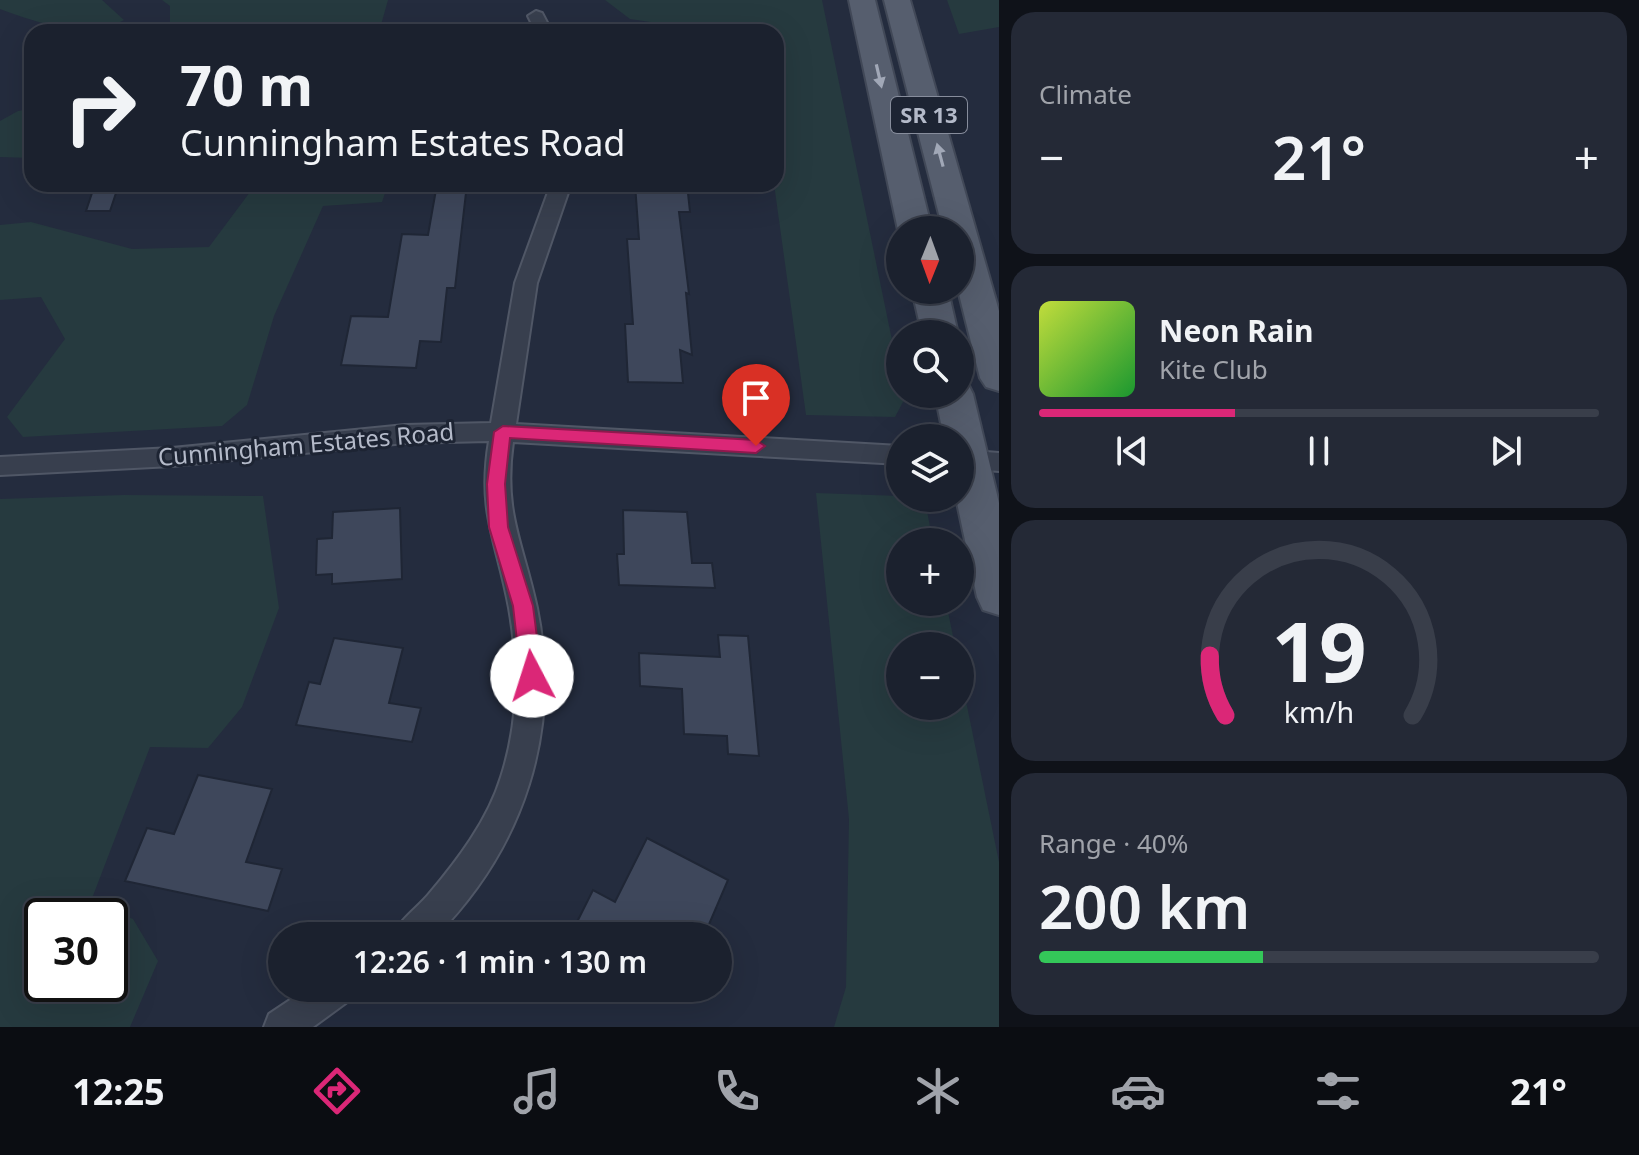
<!DOCTYPE html>
<html lang="en">
<head>
<meta charset="utf-8">
<style>
  :root { --surface:#1b212e; --page:#242936; --text:#f1f3f6; --muted:#a0a3aa; --line:#393e4a; --accent:#db2777 }
  body { margin:0; font-family:"Noto Sans",sans-serif; background:var(--page); color:var(--text); height:100vh; display:flex; flex-direction:column; font-size:30px; white-space:nowrap }
  * { box-sizing:border-box; margin:0 }
  p { font-size:26px; color:var(--muted) }
  .icon { flex:none; width:44px; height:44px; fill:none; stroke:currentColor; stroke-width:2; stroke-linecap:round; stroke-linejoin:round }
  .map { position:relative; flex:1; overflow:hidden }
  .side { display:flex; flex-direction:column; gap:12px; padding:12px; background:#0f1219; width:640px }
  .side>* { flex:none }
  .banner { position:absolute; left:24px; top:24px; width:760px; height:168px; border-radius:24px; box-shadow:0 8px 32px #0002,0 0 0 2px var(--line); background:#1b212e; color:var(--text); overflow:hidden }
  .needle { width:52px; rotate:181deg }
  .buttons { position:absolute; left:886px; top:216px; display:grid; gap:16px }
  .buttons a { display:grid; place-items:center; width:88px; height:88px; border-radius:50%; background:var(--surface); box-shadow:0 8px 32px #0002,0 0 0 2px var(--line); font-size:40px }
  .speed { position:absolute; left:24px; top:898px; display:flex; gap:16px; font-size:40px; font-weight:700; text-align:center }
  .speed>* { display:grid; place-content:center; width:104px; height:104px; border-radius:50%; background:var(--surface); box-shadow:0 8px 32px #0002,0 0 0 2px var(--line); line-height:1 }
  .speed .limit { border:4px solid #111; border-radius:12px; background:#fff; color:#111 }
  .pin { position:absolute; display:grid; place-items:center; width:68px; height:68px; color:#fff; margin:-82px -34px; border-radius:50% 50% 50% 0; rotate:-45deg; box-shadow:0 0 8px #0007 }
  .pin .icon { rotate:45deg }
  .me { position:absolute; width:88px; margin:-44px; rotate:355deg; stroke-linejoin:round; filter:drop-shadow(0 0 6px #0008) }
  .turn { display:flex; align-items:center; gap:28px; height:168px; padding:0 24px; font-size:36px }
  .turn .icon { width:104px; height:104px; stroke-width:2.5 }
  .turn b { display:block; font-size:56px; line-height:68px }
  .big { font-size:60px; font-weight:600; line-height:1.1 }
  .side .card { flex:1; display:flex; flex-direction:column; justify-content:center; gap:12px; min-width:0; padding:0 28px; border-radius:24px; background:var(--page) }
  .side .dial { align-items:center; gap:0 }
  .dial svg { height:208px; overflow:visible; fill:none; stroke:var(--line); stroke-width:7; stroke-linecap:round; text-anchor:middle }
  .dial text { fill:var(--text); stroke:none }
  .song { display:flex; align-items:center; gap:24px }
  .cover { width:96px; height:96px; border-radius:12px; background:linear-gradient(135deg,hsl(70 70% 55%),hsl(130 70% 35%)) }
  .played { height:8px; border-radius:4px; background:linear-gradient(90deg,var(--accent) 35%,var(--line) 35%) }
  .keys { display:flex; justify-content:space-around; direction:ltr }
  .heat { display:flex; justify-content:space-between; align-items:center; font-size:44px; direction:ltr }
  .charge { height:12px; border-radius:6px; background:linear-gradient(90deg,#34c759 40%,var(--line) 0) }
  .trip { position:absolute; left:268px; top:922px; width:464px; height:80px; border-radius:40px; background:var(--surface); box-shadow:0 8px 32px #0002,0 0 0 2px var(--line); font-weight:600; line-height:80px; text-align:center }
  .dock { display:flex; height:128px; justify-content:space-around; align-items:center; background:#0b0d12; color:var(--muted) }
  .dock .icon { width:56px; height:56px }
  .dock .on { color:var(--accent) }
  .dock b { font-size:36px; color:var(--text) }
  main { display:flex; flex:1; min-height:0 }
  .map>svg:first-child { display:block }
  .green { fill:#263a3f; fill-rule:evenodd }
  .building { fill:#3e475b; stroke:#1f2635; stroke-width:2 }
  .lines { fill:none; stroke-linecap:round; stroke-linejoin:round }
  .minor-casing { stroke:#505766; stroke-width:4 }
  .primary-casing { stroke:#414857; stroke-width:4 }
  .minor { fill:#383f4e; fill-rule:evenodd }
  .primary { fill:#565e6e; fill-rule:evenodd }
  .oneway { fill:#a1a8b7 }
  .route { fill:#db2777; stroke:#8e194d; stroke-width:2 }
  .labels { text-anchor:middle; stroke-width:6; stroke-linejoin:round; paint-order:stroke }
  .shield { fill:#1d2433; stroke:#878d9c; stroke-width:2 }
  .shield-label { font-size:22px; font-weight:bold; fill:#b4bac9 }
  .street-label { font-size:24px; fill:#b4bac9; stroke:#1d2433 }
</style>
</head>
<body>
<main>
<div class="map">
<svg width="999" height="1027" viewBox="0 0 999 1027">
  <rect width="100%" height="100%" fill="#242c3e"/>
  <path class="green" d="M0,0H102L124,20C88,41 36,22 0,9Z
    M162,0H388L379,32H132L170,25V6Z
    M605,0H822L900,379V394H903L904,400L895,417L806,415L774,184L776,32H718L630,19Z
    M947,0H999V27L959,34Z
    M32,109V158L0,157V121L18,111Z
    M256,184H388L382,202L323,206L274,316L247,405L222,426L23,437L7,417L65,339L41,297L0,300V225L31,222L132,249L209,247Z
    M816,493L900,496L913,498L926,506L933,542H900V602H946L955,646H900V706H960V672L999,862V1027H834L846,987L849,819Z
    M124,495L263,496L279,608L242,707L208,748L150,747L91,901L133,919L158,961L130,1027H0V499ZM110,916V984H42V916Z"/>
  <path class="building" d="M95,184H119L110,211H86Z
    M437,184H467L455,288H447L441,342L420,341L416,368L341,365L351,316L388,317L402,234L428,235Z
    M635,184H687L690,212H679L689,294L686,293L692,355L680,350L683,383L628,382L625,324H633L627,239H639Z
    M400,508L402,579L332,584V574L316,575L317,539L332,538L333,512Z
    M623,510L687,512L692,563H712L715,588L619,585L617,554H624Z
    M718,635L748,636L759,756L728,754L727,736L684,734L682,689L640,686L639,653L720,657Z
    M334,638L403,648L389,703L421,708L412,742L296,725L309,682L320,684Z
    M198,775L272,789L246,862L282,869L268,911L125,881L147,828L174,834Z
    M647,838L728,880L704,936H570L593,890L615,902Z"/>
  <g class="lines">
    <defs>
      <path id="minor" d="M536,11L542,13L552,32H536L528,16Z
        M551,184H571L537,283L516,424L900,446V464L513,442C503,513 523,542 537,608C562,731 524,847 436,936H393C400,919 416,909 428,895C457,861 488,820 501,777C519,722 519,665 509,608C497,542 477,513 489,441L405,443L172,466L0,475V457L172,448L405,425L491,423L515,283Z
        M960,450L999,453V471L960,468Z
        M308,988H356L350,1000L313,1027H264L269,1014Z"/>
      <path id="primary" d="M849,0H875L932,230H898Z
        M884,0H910L999,311V391L986,387L980,378L958,290L960,230H943Z
        M912,290H948L958,334H922Z
        M960,382L968,384L973,394L999,503V615L983,610L977,597L956,498H960V438H944L935,394H960Z"/>
    </defs>
    <use href="#minor" class="minor-casing"/>
    <use href="#primary" class="primary-casing"/>
    <use href="#minor" class="minor"/>
    <use href="#primary" class="primary"/>
  </g>
  <defs><path id="oneway-solid" d="M-6-.8H1V-3.2L6.5 0L1 3.2V.8H-6Z" transform="scale(2)"/></defs>
  <g class="oneway">
    <use href="#oneway-solid" transform="translate(879 76) rotate(77)"/>
    <use href="#oneway-solid" transform="translate(940 155) rotate(-105)"/>
  </g>
  <path class="route" d="M503,426L756,440L765,446L756,453L510,438L505,484L508,527L533,606L542,676L539,683L532,685L524,683L521,676L513,606L489,527L487,484L494,432Z"/>
  <g class="labels">
    <rect class="shield" x="891" y="97" width="76" height="36" rx="6"/>
    <g class="shield-label">
      <text x="929" y="123">SR 13</text>
    </g>
    <g class="street-label">
      <text transform="translate(306 445) rotate(-5)" y="8">Cunningham Estates Road</text>
    </g>
  </g>
</svg>
<div class="buttons">
<a><svg class="needle" viewBox="-14 -14 28 28"><path d="M0-13l5 13h-10z" fill="#e53935"/><path d="M0 13l5-13h-10z" fill="#a0a3aa"/></svg></a>
<a><svg class="icon" aria-label="search" viewBox="0 0 24 24"><circle cx="10" cy="10" r="6"/><path d="M15 15l6 6"/></svg></a>
<a><svg class="icon" aria-label="layers" viewBox="0 0 24 24"><path d="M12 4l9 5-9 5-9-5zM3 14l9 5 9-5"/></svg></a>
<a>+</a>
<a>−</a>
</div>
<div class="speed"><div class="limit">30</div></div>
<div class="pin" style="left:756px;top:446px;background:#d93025"><svg class="icon" aria-label="arrive" viewBox="0 0 24 24"><path d="M6 21V4h12l-3 4 3 4H6"/></svg></div>
<svg class="me" style="left:532px;top:676px" viewBox="-20 -20 40 40"><circle r="19" fill="#fff"/><path d="M0-13L10 11 0 6-10 11z" fill="#db2777"/></svg>
<div class="trip">12:26 · 1 min · 130 m</div>
<div class="banner">
<div class="turn"><svg class="icon" aria-label="right" viewBox="0 0 24 24"><path d="M7 20v-9h11M14 6l5 5-5 5"/></svg><div><b>70 m</b>Cunningham Estates Road</div></div>
</div>
</div>
<section class="side">
<div class="card"><p>Climate</p>
<div class="heat"><a>−</a><b class="big">21°</b><a>+</a></div>
</div>
<div class="card">
<div class="song"><i class="cover"></i><div><b>Neon Rain</b><p>Kite Club</p></div></div>
<div class="played"></div>
<div class="keys"><svg class="icon" aria-label="previous" viewBox="0 0 24 24"><path d="M18 5L8 12l10 7zM5 5v14"/></svg><svg class="icon" aria-label="pause" viewBox="0 0 24 24"><path d="M8 5v14M16 5v14"/></svg><svg class="icon" aria-label="next" viewBox="0 0 24 24"><path d="M6 5l10 7-10 7zM19 5v14"/></svg></div>
</div>
<div class="card dial"><svg viewBox="0 0 100 80">
<path d="M14 69A42 42 0 1 1 86 69"/>
<path d="M14 69A42 42 0 0 1 8 46" stroke="#db2777"/>
<text x="50" y="56" font-size="32" font-weight="700">19</text>
<text x="50" y="72" font-size="11">km/h</text>
</svg></div>
<div class="card"><p>Range · 40%</p><b class="big">200 km</b><div class="charge"></div></div>
</section>
</main>
<nav class="dock">
<b>12:25</b>
<svg class="icon on" aria-label="directions" viewBox="0 0 24 24"><path d="M12 3l9 9-9 9-9-9zM9 14v-3h6M13 9l2 2-2 2"/></svg>
<svg class="icon" aria-label="music" viewBox="0 0 24 24"><path d="M9 18V5l10-2v13"/><circle cx="6" cy="18" r="3"/><circle cx="16" cy="16" r="3"/></svg>
<svg class="icon" aria-label="phone" viewBox="0 0 24 24"><path d="M5 4h4l2 5-3 2q2 4 5 5l2-3 5 2v4C11 20 4 13 5 4z"/></svg>
<svg class="icon" aria-label="climate" viewBox="0 0 24 24"><path d="M12 3v18M4 7l16 10M4 17L20 7"/></svg>
<svg class="icon" aria-label="car" viewBox="0 0 24 24"><path d="M5 17H2v-5l4-1 3-4h7l3 4 3 1v5h-3M9 17h6M6 11h13"/><circle cx="7" cy="17" r="2"/><circle cx="17" cy="17" r="2"/></svg>
<svg class="icon" aria-label="filters" viewBox="0 0 24 24"><path d="M4 7h16M4 17h16"/><circle cx="9" cy="7" r="2"/><circle cx="15" cy="17" r="2"/></svg>
<b>21°</b>
</nav>
</body>
</html>
